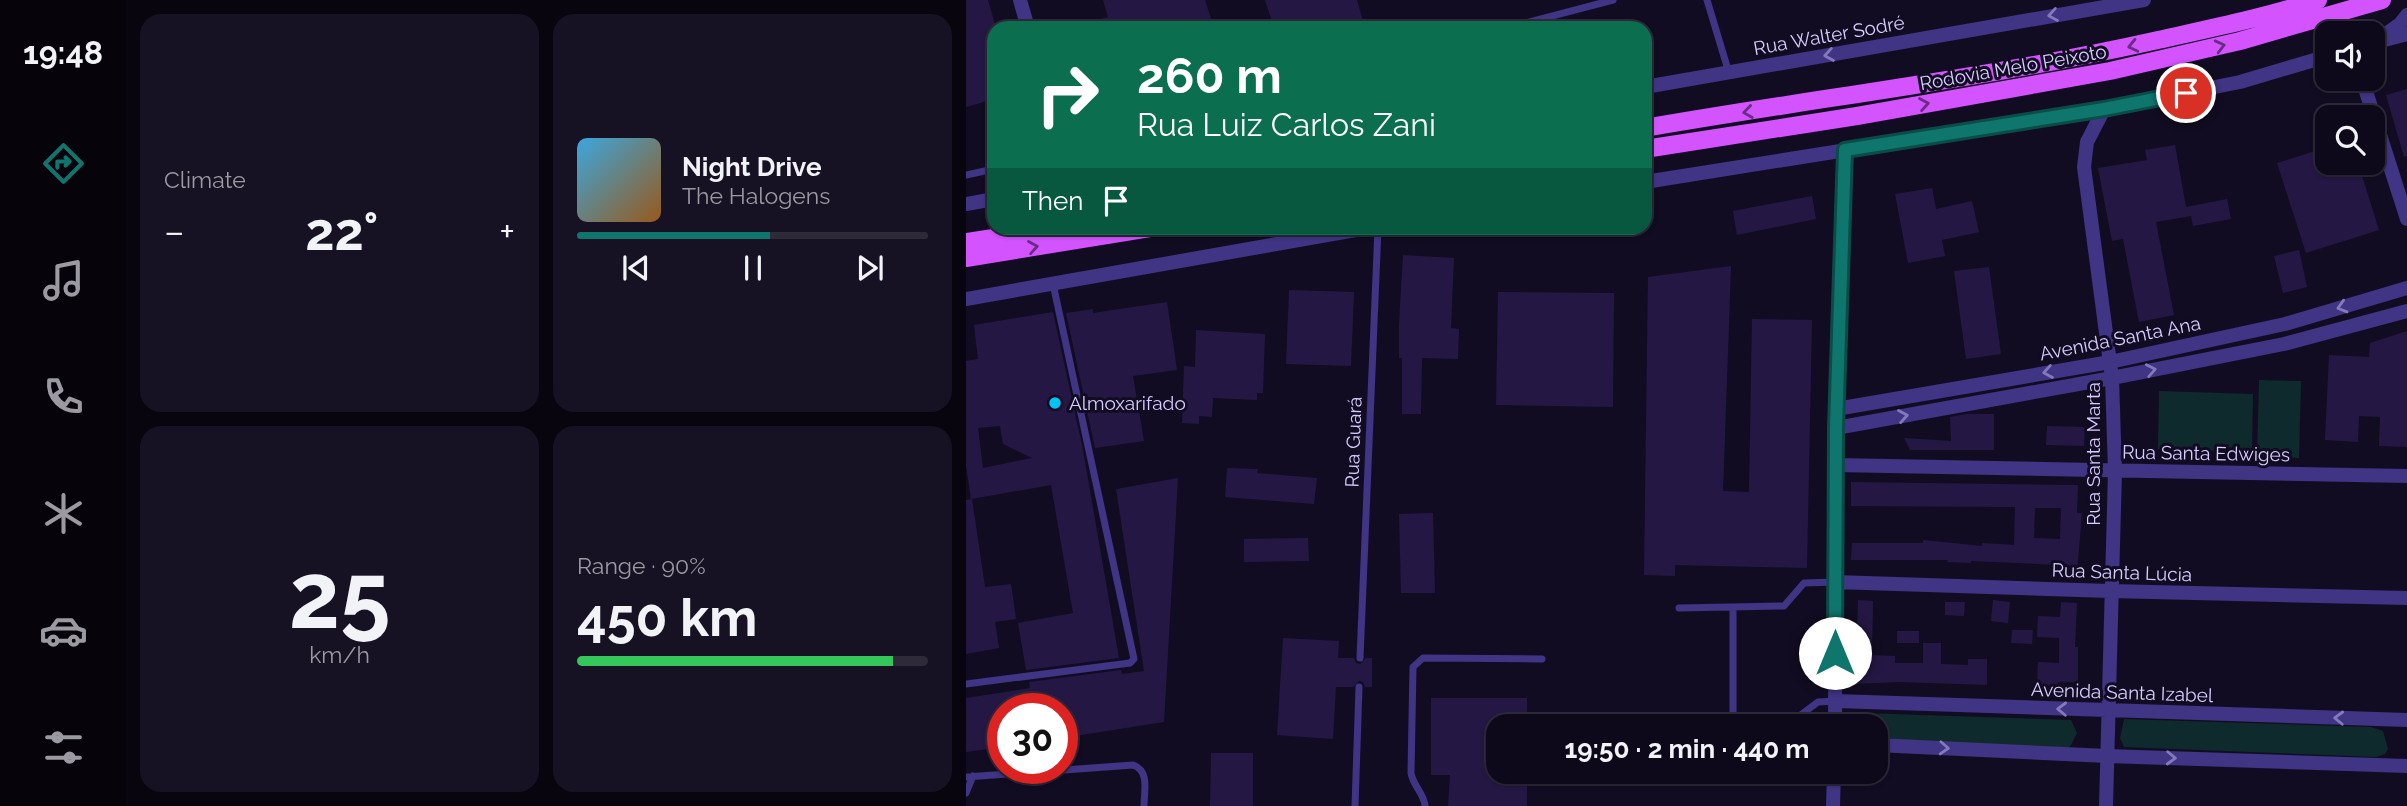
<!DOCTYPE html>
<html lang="en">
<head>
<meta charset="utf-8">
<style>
  :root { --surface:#0e091a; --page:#171223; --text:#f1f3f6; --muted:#9b9aa2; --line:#2e2a39; --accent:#0f766e }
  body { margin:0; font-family:Raleway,sans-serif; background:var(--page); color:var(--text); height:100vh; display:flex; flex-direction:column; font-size:26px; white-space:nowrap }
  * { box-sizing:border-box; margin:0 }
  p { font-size:23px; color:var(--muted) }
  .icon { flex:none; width:38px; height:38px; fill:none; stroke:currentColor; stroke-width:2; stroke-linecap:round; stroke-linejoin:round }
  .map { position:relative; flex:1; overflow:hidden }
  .drawer { display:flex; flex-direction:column; gap:14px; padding:14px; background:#08050e; width:840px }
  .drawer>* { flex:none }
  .top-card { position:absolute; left:21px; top:21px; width:665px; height:214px; border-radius:21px; box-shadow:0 2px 5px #0004,0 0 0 2px var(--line); background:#0b6e4f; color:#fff; overflow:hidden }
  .fabs { position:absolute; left:1349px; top:21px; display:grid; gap:14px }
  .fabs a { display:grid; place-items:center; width:70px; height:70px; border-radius:14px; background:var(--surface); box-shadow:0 2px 5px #0004,0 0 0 2px var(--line); font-size:35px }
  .speed { position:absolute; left:21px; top:693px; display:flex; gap:14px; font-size:35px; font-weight:700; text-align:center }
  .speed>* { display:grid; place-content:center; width:91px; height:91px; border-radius:50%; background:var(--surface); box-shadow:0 2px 5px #0004,0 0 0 2px var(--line); line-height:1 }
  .speed .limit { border:10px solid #d22; background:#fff; color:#111 }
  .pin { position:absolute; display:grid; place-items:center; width:60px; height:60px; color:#fff; margin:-30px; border:4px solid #fff; border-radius:50%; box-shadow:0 2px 7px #0007 }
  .me { position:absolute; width:77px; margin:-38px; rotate:0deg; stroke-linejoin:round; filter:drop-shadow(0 0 5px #0008) }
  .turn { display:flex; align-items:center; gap:24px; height:147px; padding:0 35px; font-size:32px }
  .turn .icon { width:91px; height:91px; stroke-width:2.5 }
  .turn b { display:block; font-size:49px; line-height:60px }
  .then { display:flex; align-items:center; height:66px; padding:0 35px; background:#0003; gap:14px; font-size:26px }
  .big { font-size:52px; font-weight:700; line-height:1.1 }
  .drawer .widget { flex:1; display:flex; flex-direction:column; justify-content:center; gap:10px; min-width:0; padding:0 24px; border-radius:21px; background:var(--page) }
  .drawer .dial { align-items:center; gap:0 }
  .dial b { font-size:91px; line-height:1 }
  .song { display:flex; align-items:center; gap:21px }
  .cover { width:84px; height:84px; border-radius:10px; background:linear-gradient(135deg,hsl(200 70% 55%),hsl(30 70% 35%)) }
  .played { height:7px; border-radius:4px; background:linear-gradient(90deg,var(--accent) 55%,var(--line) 55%) }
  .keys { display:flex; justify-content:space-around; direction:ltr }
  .heat { display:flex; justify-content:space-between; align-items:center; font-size:38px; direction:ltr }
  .charge { height:10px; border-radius:5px; background:linear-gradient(90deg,#34c759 90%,var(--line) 0) }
  .drawer .tiles { flex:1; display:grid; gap:14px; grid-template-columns:repeat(2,1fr) }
  .trip { position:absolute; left:520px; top:714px; width:402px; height:70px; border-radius:21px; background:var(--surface); box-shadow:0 2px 5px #0004,0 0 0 2px var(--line); font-weight:700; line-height:70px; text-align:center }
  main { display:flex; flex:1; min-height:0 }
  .menu { display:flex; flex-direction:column; width:126px; justify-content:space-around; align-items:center; background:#06040a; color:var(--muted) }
  .menu .icon { width:49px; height:49px }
  .menu .selected { color:var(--accent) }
  .menu b { font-size:32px; color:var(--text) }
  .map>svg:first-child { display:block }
  .green { fill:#0f2a2c }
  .building { fill:#251744; fill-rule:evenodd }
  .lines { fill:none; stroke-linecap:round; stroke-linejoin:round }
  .lane { stroke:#403484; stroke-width:7 }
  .street { stroke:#403484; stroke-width:14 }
  .primary { stroke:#d354ff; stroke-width:18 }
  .oneway { stroke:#8479bb }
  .oneway2 { stroke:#692c85 }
  .route-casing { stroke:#0a4d48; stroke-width:18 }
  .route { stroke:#0f766e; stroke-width:12 }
  .poi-dot { fill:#00c3f8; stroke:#120c22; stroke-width:2.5 }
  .labels { text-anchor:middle; stroke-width:6; stroke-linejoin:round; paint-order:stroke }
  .street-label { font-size:19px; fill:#d8cdff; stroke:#120c22 }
  .poi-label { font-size:19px; fill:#d8cdff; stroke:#120c22; text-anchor:start }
</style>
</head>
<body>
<main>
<nav class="menu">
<b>19:48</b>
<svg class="icon selected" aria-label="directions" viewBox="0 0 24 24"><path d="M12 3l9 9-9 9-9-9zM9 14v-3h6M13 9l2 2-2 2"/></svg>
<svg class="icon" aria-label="music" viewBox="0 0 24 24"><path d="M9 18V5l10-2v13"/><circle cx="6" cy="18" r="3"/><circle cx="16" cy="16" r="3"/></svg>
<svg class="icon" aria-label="phone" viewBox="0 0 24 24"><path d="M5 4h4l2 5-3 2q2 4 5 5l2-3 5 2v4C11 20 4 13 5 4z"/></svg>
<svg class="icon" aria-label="climate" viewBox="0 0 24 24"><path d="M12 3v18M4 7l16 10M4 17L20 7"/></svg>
<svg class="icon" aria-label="car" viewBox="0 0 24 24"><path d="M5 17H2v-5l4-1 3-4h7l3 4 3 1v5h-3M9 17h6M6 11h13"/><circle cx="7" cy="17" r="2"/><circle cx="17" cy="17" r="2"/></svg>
<svg class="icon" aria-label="filters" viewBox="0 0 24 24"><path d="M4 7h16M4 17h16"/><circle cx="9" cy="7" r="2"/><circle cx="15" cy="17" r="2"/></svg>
</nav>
<section class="drawer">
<div class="tiles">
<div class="widget"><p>Climate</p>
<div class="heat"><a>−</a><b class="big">22°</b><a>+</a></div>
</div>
<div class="widget">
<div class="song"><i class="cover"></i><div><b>Night Drive</b><p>The Halogens</p></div></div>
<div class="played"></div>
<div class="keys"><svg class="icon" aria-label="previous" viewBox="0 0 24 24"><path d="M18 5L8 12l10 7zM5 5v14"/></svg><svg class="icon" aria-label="pause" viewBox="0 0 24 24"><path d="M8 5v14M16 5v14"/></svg><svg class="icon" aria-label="next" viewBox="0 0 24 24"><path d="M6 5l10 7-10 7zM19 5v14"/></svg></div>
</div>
<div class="widget dial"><b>25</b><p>km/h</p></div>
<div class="widget"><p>Range · 90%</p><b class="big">450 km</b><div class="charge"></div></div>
</div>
</section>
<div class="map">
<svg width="1441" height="806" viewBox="0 0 1441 806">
  <rect width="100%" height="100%" fill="#120c22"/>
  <path class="green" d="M1293,380L1335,381L1333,458L1291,456Z
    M1193,391L1287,394L1286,452L1192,449Z
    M896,713L1105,720L1111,733L1105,745L1101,749L910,742V726H891V719Z
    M1158,719L1405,727L1417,731L1422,749L1419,754L1410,757L1158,747L1154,738Z"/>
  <path class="building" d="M0,0H22L30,28H28V99L0,107Z
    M137,0H239L248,28H114L113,25L142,17Z
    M299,0H391L399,28H308Z
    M1441,89V156L1438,157L1420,95Z
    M1209,145L1220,207L1261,199L1265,219L1227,226L1225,216L1190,222L1208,315L1173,322L1157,239L1146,241L1132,168L1181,160L1179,150Z
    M1362,147V163H1392L1413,230L1340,253L1311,163Z
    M966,188L970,209L1006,201L1013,232L976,240L979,256L942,263L929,194Z
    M846,196L850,219L771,235L767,211Z
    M1333,250L1341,287L1317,293L1308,256Z
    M437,255L488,258L485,328L493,329L492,359L456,358L455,414H436V358H433V324Z
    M765,266L757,491L783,492L786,319L846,320L841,568L709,565V576L678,575L682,277Z
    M1023,267L1035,354L1000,359L988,271Z
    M323,290L388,292L385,366L320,364Z
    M532,292L648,293L647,407L530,405Z
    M201,302L211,370L167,376L178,441L129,448L100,313L127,309V313Z
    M87,312L117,450L153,658L60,670L52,623L107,613L85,485L5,499L0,465V361L12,359L8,325ZM34,426L37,444L66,458L17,468L12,428Z
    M230,330L299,334L297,393H291V400L247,398L246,417L233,416V424L216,423L218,366L229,367Z
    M1441,331V447L1413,446L1414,417L1393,416L1392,442L1359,440L1363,355L1403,357L1404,343Z
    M1001,414H1028V450H944L938,438L985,441L984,417Z
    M1081,426L1119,427L1118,446L1080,445Z
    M261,468L292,469L291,473L351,478L348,504L259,497Z
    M212,478L198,722L96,738V709H37V747L0,752V698L64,688L63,682L155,670L156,674L178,671L150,489Z
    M885,482L1112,485L1111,513H1116L1111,572L1094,571V565L1005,561V563L981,562L982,560H885L886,543H957V540L1016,546V543L1048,545L1049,507L885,506ZM1069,508H1095L1094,539L1068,538Z
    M6,499L19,587L45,584L50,619L29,622L33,648L0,654V500Z
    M467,513L469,593H435L433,514Z
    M342,538L343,561L278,562V539Z
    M892,600L907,601L906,655L929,656V663H957V643H975V664L1002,665V659H1021V685L934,682L889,684Z
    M1027,600L1044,602L1042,623L1025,621Z
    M979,602H999L998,616L979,615Z
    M1095,602L1111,603L1109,647H1112V682H1092V686L1071,685L1072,662L1093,663V638L1071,637L1072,616L1094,617Z
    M1046,630H1067L1066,644L1045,643Z
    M931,631H953V643H931Z
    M317,638L373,641L372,658H388L390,663L394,664L400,658H406V687H399L397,682L393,681L387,687H370L367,739L311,735Z
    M465,698H561V726H532V772H561V806H482L484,775H465Z
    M245,753H287V806H244Z"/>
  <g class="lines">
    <path class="lane" d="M741,0L763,73
      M540,28L647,0
      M0,175L28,169
      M713,608L818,606L838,583L869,582
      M767,608V726
      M394,658L412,228
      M0,684L164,663L168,659L87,284
      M820,726L852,702L870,701
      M0,777L167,765C184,771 178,791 178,806
      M0,793L7,776
      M389,806L393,687
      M459,806C458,793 447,786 445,773L447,667L457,658L576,659"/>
    <path class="street" d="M54,0L62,28
      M1415,41L1441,34
      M1407,43L1434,24L1441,15
      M1396,79L1441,219
      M679,87L1178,0
      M1138,109L1121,142L1118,167L1146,378L1149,471L1140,806
      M679,182L1138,109L1274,82L1362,56
      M0,204L28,199
      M0,299L401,228
      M870,409L1144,362L1319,324L1441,288
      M870,428L1146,378L1318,344L1441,311
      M869,465L1441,476
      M869,582L1144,591L1441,598
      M870,701L1441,720
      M869,726L870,428L879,151
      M910,745L1141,756L1441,766
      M867,806L868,772"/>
    <path class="primary" d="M679,128C850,98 1023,78 1192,40C1246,28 1300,17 1352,0
      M679,149L891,116L1144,71L1274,41L1416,0
      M0,242L92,228
      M0,258L184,228"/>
  </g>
  <defs><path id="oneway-chevron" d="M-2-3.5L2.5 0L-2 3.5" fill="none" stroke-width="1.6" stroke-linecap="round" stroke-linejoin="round" transform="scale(1.75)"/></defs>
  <g class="oneway">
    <use href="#oneway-chevron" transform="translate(1087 15) rotate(170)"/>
    <use href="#oneway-chevron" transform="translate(863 55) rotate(170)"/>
    <use href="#oneway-chevron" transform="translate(1376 307) rotate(164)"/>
    <use href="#oneway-chevron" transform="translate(1185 370) rotate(-11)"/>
    <use href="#oneway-chevron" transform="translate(1082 372) rotate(170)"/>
    <use href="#oneway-chevron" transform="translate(937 416) rotate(-10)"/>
    <use href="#oneway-chevron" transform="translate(1096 709) rotate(-178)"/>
    <use href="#oneway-chevron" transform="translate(1373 718) rotate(-178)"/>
    <use href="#oneway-chevron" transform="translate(978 748) rotate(3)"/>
    <use href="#oneway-chevron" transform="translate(1205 758) rotate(2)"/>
  </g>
  <g class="oneway2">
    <use href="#oneway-chevron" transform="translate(1167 46) rotate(167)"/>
    <use href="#oneway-chevron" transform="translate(1254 46) rotate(-14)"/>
    <use href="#oneway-chevron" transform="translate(958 104) rotate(-10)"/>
    <use href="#oneway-chevron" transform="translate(782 112) rotate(172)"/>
    <use href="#oneway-chevron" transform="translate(67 247) rotate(-10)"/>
  </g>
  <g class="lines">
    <defs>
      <path id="route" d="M869,653L870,428L879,150L1138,109L1220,93"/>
    </defs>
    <use href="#route" class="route-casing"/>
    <use href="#route" class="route"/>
  </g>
  <circle class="poi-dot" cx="89" cy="403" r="7"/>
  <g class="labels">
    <g class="street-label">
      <text transform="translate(863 35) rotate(-10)" y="7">Rua Walter Sodré</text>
      <text transform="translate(1047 67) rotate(-10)" y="7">Rodovia Melo Peixoto</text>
      <text transform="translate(1154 338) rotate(-11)" y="7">Avenida Santa Ana</text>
      <text transform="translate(387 442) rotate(-88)" y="7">Rua Guará</text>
      <text transform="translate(1240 453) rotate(1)" y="7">Rua Santa Edwiges</text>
      <text transform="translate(1127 454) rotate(-90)" y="7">Rua Santa Marta</text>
      <text transform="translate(1156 572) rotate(2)" y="7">Rua Santa Lúcia</text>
      <text transform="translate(1156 692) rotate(2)" y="7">Avenida Santa Izabel</text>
    </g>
    <g class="poi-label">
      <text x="103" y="410">Almoxarifado</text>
    </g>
  </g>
</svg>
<div class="fabs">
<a><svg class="icon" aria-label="sound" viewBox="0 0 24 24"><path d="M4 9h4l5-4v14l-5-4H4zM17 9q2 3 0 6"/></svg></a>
<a><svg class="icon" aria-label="search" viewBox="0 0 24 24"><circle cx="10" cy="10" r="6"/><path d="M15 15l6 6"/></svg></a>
</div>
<div class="speed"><div class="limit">30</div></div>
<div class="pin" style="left:1220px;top:93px;background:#d93025"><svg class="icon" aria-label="arrive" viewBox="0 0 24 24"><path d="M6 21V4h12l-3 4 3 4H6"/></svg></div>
<svg class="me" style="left:869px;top:653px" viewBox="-20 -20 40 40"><circle r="19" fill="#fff"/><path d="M0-13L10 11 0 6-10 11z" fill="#0f766e"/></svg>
<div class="trip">19:50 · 2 min · 440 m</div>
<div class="top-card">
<div class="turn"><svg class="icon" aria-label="right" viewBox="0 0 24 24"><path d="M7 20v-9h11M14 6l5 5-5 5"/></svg><div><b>260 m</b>Rua Luiz Carlos Zani</div></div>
<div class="then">Then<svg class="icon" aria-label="arrive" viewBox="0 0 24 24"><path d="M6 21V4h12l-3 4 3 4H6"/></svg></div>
</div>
</div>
</main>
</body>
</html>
